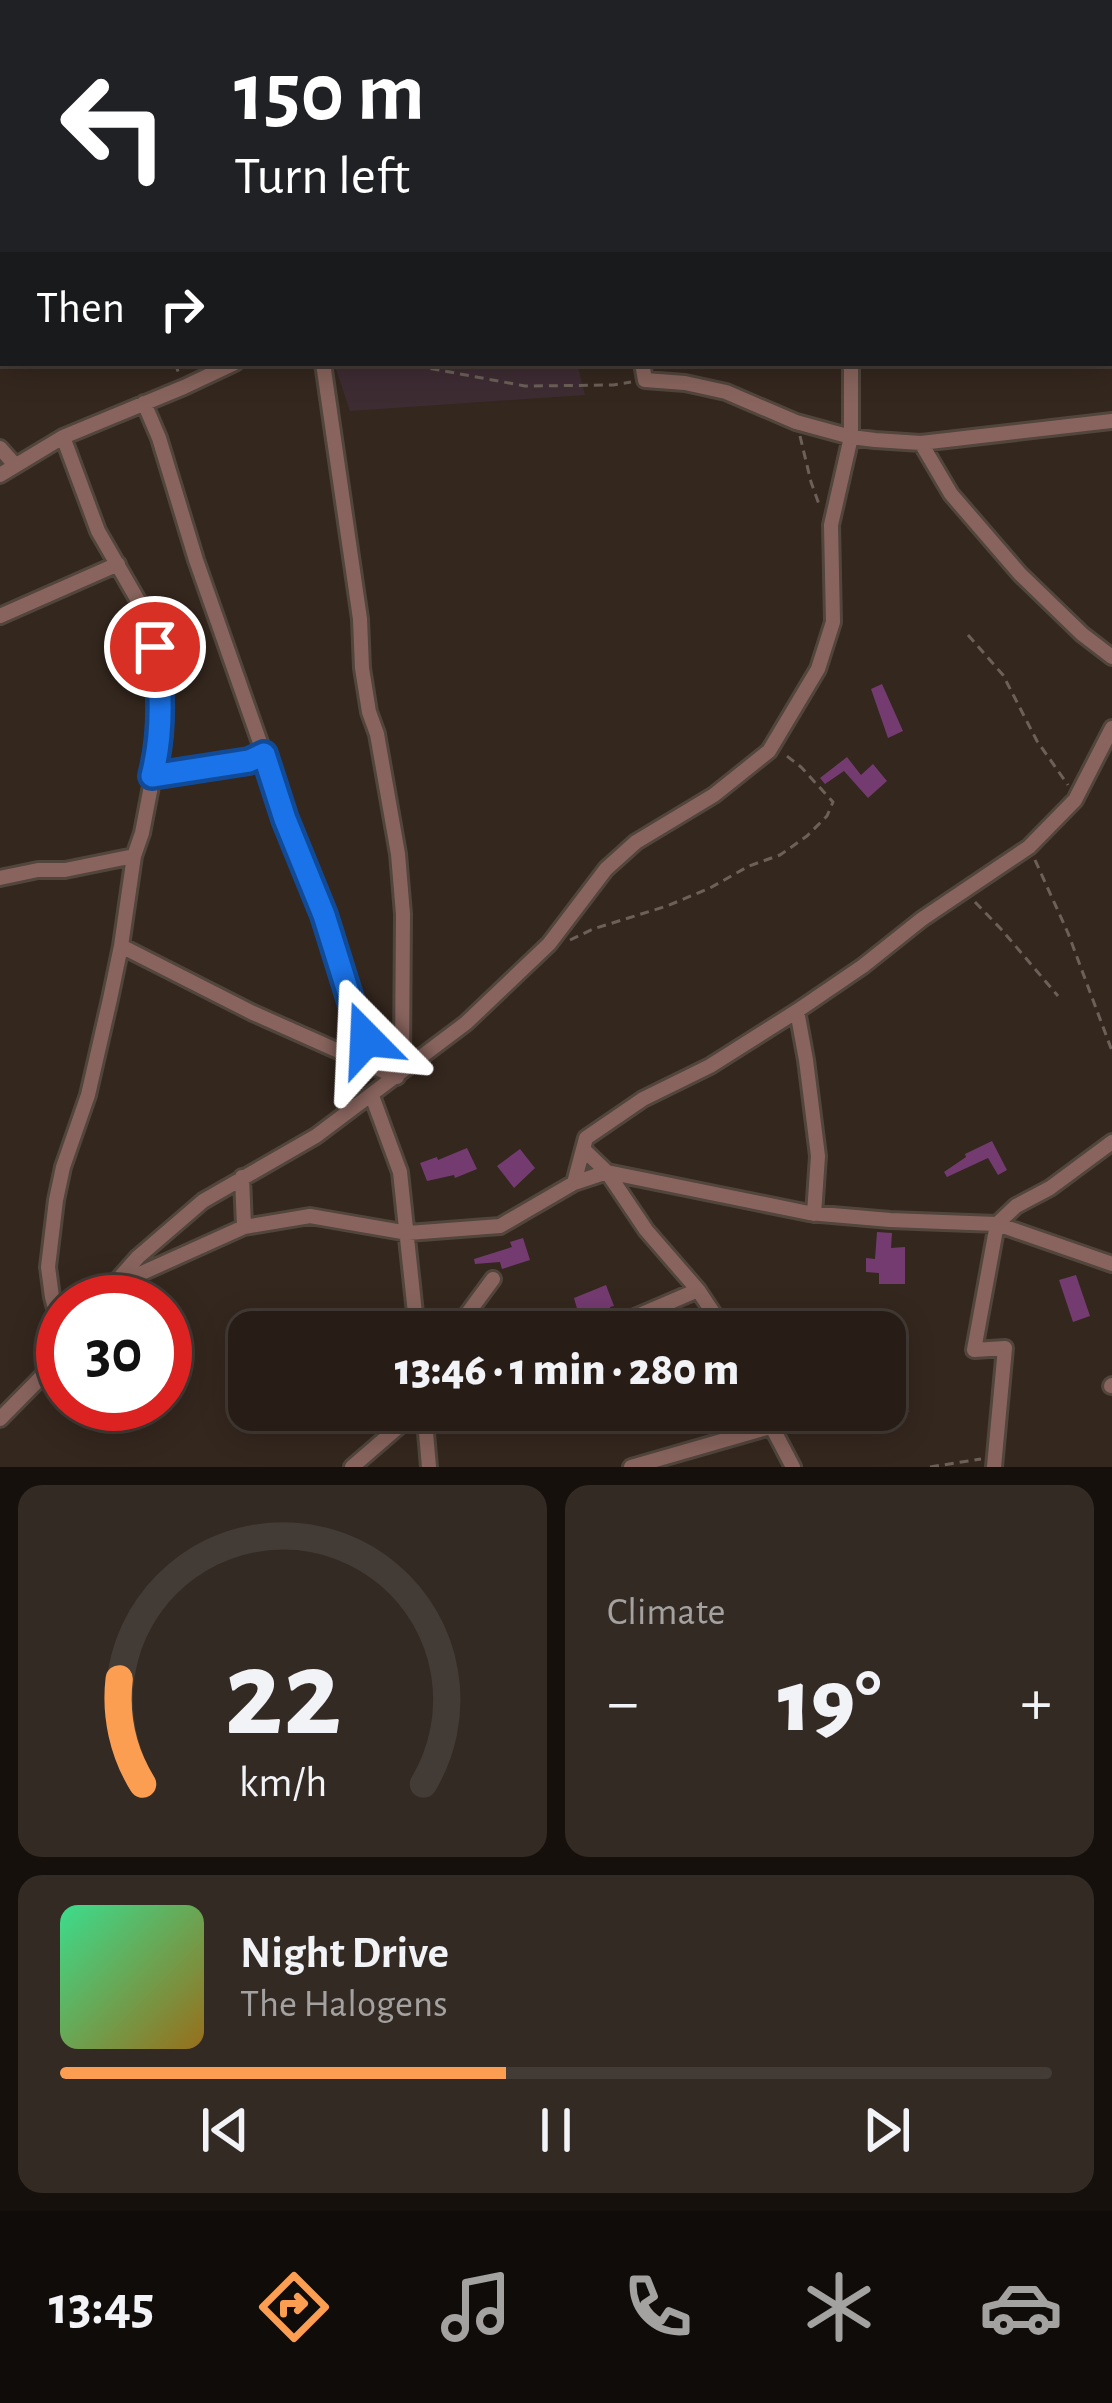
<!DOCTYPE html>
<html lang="en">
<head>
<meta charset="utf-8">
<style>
  :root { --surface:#271d16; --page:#332a23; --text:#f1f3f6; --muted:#a4a2a1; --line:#433b35; --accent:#fc9e52 }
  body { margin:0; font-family:"Alegreya Sans",sans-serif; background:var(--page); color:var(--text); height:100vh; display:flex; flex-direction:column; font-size:45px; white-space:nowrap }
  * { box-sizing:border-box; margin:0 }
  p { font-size:39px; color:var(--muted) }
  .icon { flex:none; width:66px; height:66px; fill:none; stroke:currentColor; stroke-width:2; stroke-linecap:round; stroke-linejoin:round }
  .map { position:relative; height:1467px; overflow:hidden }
  .details { display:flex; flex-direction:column; gap:18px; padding:18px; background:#15100c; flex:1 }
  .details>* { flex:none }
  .hud { position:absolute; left:0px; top:0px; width:1113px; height:366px; box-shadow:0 6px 30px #0003,0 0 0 3px var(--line); background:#202124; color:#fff; overflow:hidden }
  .speed { position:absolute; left:36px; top:1275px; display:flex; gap:24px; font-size:60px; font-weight:700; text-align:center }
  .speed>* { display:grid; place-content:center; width:156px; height:156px; border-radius:50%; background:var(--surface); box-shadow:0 6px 30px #0003,0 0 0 3px var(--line); line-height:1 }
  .speed .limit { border:18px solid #d22; background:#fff; color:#111 }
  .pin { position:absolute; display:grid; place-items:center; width:102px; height:102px; color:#fff; margin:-51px; border:6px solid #fff; border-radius:50%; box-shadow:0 3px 12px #0007 }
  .me { position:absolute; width:132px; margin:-66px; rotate:339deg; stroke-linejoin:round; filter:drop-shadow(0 0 9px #0008) }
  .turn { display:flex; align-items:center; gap:42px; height:252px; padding:0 36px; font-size:54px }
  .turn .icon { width:156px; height:156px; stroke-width:2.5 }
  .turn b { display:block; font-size:84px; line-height:102px }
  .then { display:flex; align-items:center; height:114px; padding:0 36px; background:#0003; gap:24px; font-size:45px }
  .big { font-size:90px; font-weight:800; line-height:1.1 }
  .details .card { flex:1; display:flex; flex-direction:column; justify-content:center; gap:18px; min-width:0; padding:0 42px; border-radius:24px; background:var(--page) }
  .details .dial { align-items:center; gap:0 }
  .dial svg { height:312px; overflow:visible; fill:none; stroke:var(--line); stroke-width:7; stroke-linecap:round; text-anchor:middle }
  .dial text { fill:var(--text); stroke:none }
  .song { display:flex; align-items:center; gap:36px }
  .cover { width:144px; height:144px; border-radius:18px; background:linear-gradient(135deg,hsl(150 70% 55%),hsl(40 70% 35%)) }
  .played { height:12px; border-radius:6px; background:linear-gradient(90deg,var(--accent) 45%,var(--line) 45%) }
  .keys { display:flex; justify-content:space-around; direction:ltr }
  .heat { display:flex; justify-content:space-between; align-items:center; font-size:66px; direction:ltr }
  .details .tiles { flex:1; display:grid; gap:18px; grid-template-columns:1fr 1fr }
  .card:last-child { grid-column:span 2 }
  .trip { position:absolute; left:228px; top:1311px; width:678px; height:120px; border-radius:24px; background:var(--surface); box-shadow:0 6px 30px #0003,0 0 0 3px var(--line); font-weight:800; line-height:120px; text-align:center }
  .menu { display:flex; height:192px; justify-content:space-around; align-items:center; background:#100c09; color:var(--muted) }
  .menu .icon { width:84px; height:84px }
  .menu .active { color:var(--accent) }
  .menu b { font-size:54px; color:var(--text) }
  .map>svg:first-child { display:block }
  .education { fill:#3e2c33 }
  .building { fill:#743b71 }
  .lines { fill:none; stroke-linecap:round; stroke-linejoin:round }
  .minor-casing { stroke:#51453c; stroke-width:20 }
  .path { stroke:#6c6058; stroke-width:3; stroke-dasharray:9 6; stroke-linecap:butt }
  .minor { stroke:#89645e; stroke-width:14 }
  .route-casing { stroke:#114b97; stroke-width:30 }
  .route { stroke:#1a73e8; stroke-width:21 }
</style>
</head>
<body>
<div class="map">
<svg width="1112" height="1467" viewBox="0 0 1112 1467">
  <rect width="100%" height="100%" fill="#34271e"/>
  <path class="education" d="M334,363H577L585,395L350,411Z"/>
  <path class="building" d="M882,684L903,731L888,738L871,689Z
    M847,757L861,775L873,764L887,781L868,798L844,771L825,784L820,778Z
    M992,1141L1007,1170L998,1175L988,1158L947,1177L944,1172L966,1157L965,1154Z
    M467,1148L477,1169L455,1178L454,1175L427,1181L420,1163L437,1157L438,1160Z
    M520,1149L535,1168L514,1188L497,1166Z
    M877,1232L892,1233L891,1248L905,1247V1284H879V1273L866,1272V1258L875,1259Z
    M523,1238L530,1260L502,1269L500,1262L475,1264L474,1259L512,1247L510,1242Z
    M1076,1275L1090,1316L1073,1322L1059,1280Z
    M606,1285L614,1306L610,1307L612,1315L588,1323L584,1310L578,1312L574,1298Z
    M885,1364L904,1410L910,1411L869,1427L862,1410H885Z"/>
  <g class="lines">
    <defs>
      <path id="minor" d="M149,0L150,3
        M776,0V3
        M310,3L311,0
        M647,3L653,0
        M1110,137L1112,136
        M323,363L360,619L362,668L369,712L377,734L398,854L403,914L402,1064
        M642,363L645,380L685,383L726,392L796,422L851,437L875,440L921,443L1112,421
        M144,403L159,438L196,560L264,754
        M63,437L98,531L140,604L155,647L160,678V708L156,760L142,833L134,856L121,946L110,999L88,1095L63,1167L56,1200L48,1267L52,1297L63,1339
        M921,443L951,494L1020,574L1082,634L1112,657
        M0,448L15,465
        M0,475L63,437L184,387L235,363
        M0,616L118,564
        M152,776L232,764L264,754L285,819L324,915L358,1024L376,1050L403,1066
        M0,878L38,870H65L134,856
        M121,946L253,1013L397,1077
        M797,1011L806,1060L818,1156L814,1214
        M372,1096L400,1172L417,1332
        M583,1149L607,1172L646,1230L698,1290L726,1332
        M242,1177L244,1227
        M574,1183L586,1138L643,1099L710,1066L797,1011L863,966L922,919L1029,847L1075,800L1112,728
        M113,1286L244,1227L310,1216L408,1233L500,1226L574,1183L607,1172L809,1213L890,1220L997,1224L1112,1264
        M98,1302L138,1257L203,1201L316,1136L466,1023L549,944L606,869L636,842L714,795L769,751L818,669L833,622L831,525L851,437V363
        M454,1332L493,1279
        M600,1332L698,1290
        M1111,1386L1112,1385
        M424,1410L429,1467
        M763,1410L793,1467
        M0,1419L63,1355
        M352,1467L418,1410
        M631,1467L770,1427
        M994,1467L1005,1348L974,1350L997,1224L1016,1206L1050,1188L1112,1142"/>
    </defs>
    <use href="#minor" class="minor-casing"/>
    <path class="path" d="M997,3L999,0
      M0,203H3
      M175,363L179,374
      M401,363L525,386L613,385L631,382
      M800,436L811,482L820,507
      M968,635L1003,675L1037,741L1068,785
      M1035,860L1068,933L1112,1051
      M975,902L1001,929L1058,996
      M570,940L593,929L667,906L710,888L749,866L780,855L807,836L827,816L833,802L801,767L783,753
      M930,1467L981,1459"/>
    <use href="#minor" class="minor"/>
  </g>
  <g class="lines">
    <defs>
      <path id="route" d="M155,647C162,690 163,733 152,776L249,761L264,754L285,819L324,915L358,1024L366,1039"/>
    </defs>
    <use href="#route" class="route-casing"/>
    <use href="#route" class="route"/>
  </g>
</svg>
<div class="speed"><div class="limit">30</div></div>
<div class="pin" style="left:155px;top:647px;background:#d93025"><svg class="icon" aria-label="arrive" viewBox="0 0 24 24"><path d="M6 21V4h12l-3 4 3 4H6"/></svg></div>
<svg class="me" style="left:366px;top:1039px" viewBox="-20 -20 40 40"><path d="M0-17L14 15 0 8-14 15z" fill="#1a73e8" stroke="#fff" stroke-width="4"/></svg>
<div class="trip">13:46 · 1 min · 280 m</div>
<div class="hud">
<div class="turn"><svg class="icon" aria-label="left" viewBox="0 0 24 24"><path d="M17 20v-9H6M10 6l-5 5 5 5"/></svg><div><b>150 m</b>Turn left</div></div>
<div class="then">Then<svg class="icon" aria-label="right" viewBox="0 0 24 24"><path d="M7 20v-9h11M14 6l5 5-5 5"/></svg></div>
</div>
</div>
<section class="details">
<div class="tiles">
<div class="card dial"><svg viewBox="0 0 100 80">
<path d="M14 69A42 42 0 1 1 86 69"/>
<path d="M14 69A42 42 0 0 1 8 42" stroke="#fc9e52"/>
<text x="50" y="56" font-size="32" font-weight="700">22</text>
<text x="50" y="72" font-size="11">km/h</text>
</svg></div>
<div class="card"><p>Climate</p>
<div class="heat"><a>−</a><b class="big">19°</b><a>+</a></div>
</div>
<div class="card">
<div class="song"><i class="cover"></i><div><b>Night Drive</b><p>The Halogens</p></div></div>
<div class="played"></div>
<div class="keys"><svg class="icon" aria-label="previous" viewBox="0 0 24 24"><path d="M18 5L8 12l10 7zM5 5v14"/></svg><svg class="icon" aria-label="pause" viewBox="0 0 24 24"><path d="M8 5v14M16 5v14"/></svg><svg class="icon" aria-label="next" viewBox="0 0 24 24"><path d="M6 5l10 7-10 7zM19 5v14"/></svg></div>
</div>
</div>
</section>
<nav class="menu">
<b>13:45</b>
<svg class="icon active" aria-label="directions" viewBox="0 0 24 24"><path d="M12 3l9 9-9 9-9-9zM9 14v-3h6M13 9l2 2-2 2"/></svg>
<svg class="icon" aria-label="music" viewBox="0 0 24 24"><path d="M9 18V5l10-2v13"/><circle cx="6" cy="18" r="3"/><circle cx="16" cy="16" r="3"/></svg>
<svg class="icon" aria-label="phone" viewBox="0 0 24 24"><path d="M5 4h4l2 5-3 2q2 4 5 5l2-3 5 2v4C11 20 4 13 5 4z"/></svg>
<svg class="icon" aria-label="climate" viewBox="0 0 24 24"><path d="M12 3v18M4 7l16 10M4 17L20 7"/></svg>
<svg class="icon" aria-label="car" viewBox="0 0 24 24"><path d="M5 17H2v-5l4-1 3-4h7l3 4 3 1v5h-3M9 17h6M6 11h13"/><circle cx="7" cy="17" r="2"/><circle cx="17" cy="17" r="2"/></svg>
</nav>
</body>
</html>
